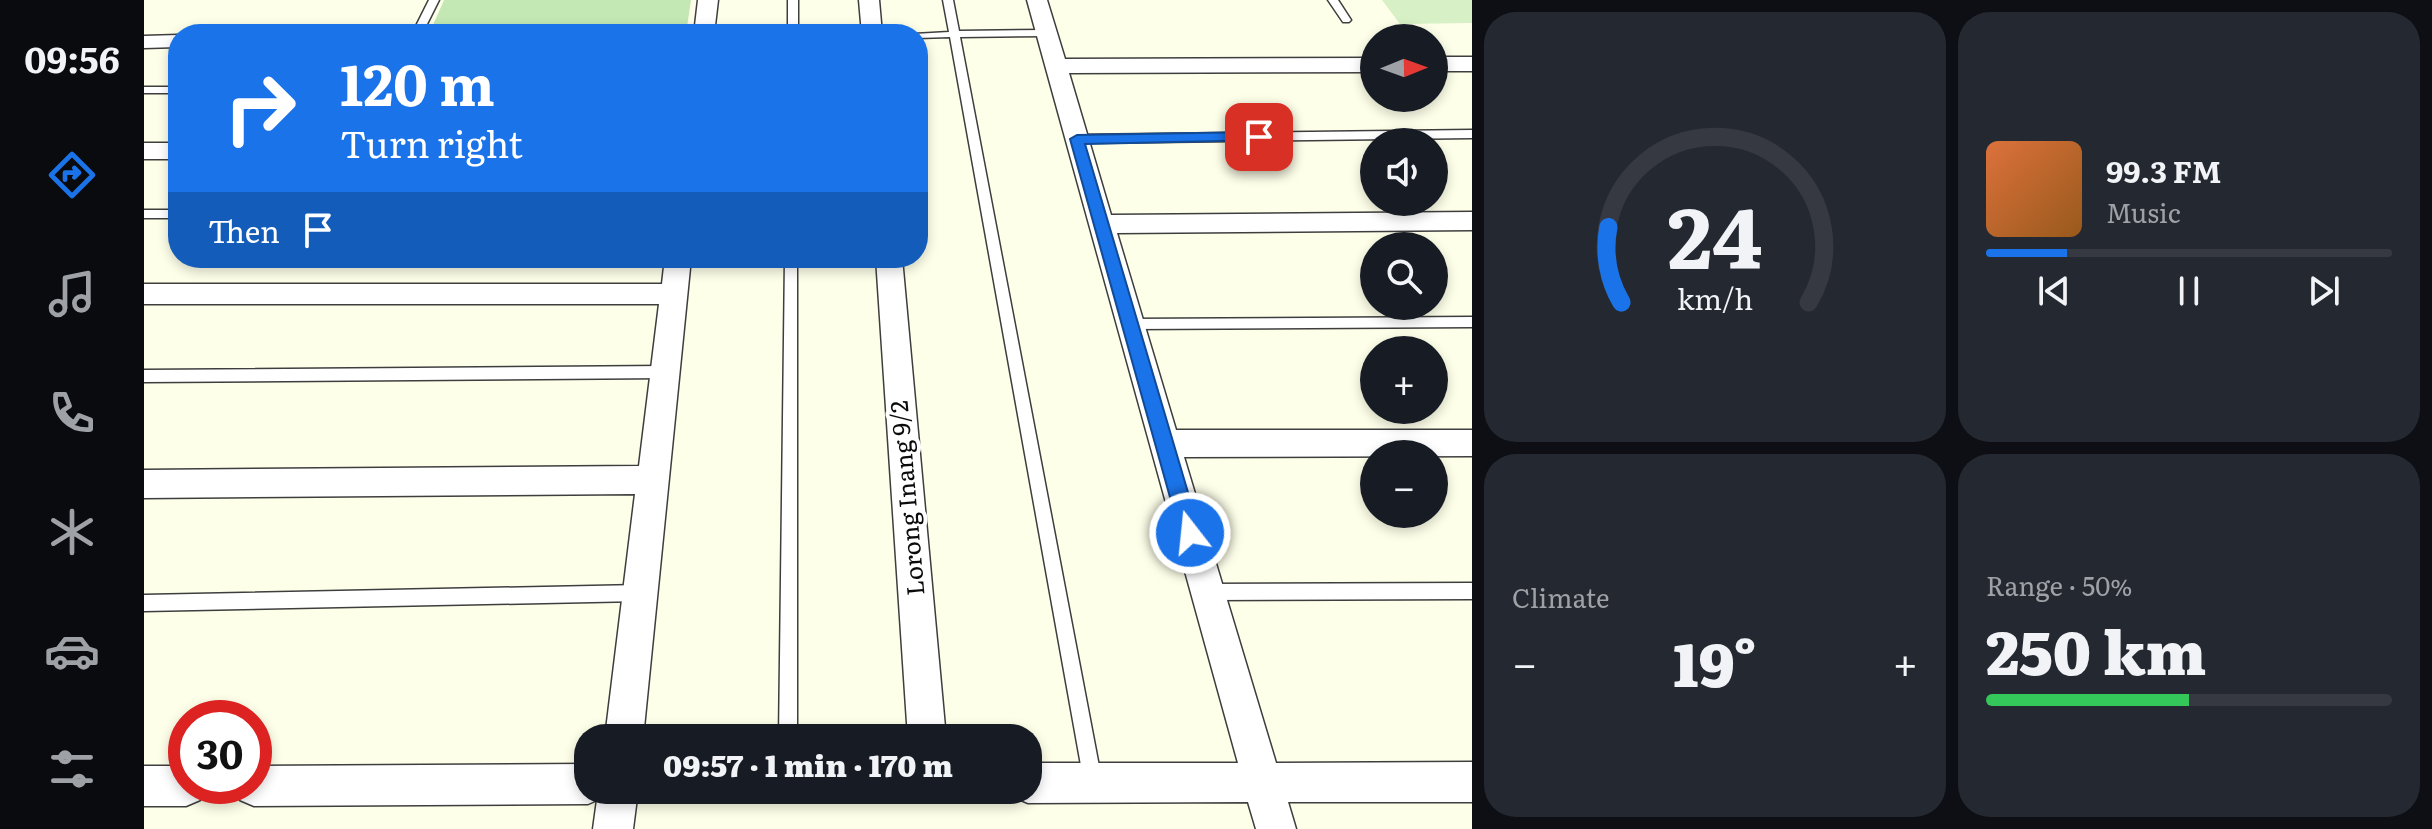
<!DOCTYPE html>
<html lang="en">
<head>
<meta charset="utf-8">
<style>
  :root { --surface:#171b24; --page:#242831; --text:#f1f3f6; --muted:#9ea1a6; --line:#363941; --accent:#1a73e8 }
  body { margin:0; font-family:Literata,serif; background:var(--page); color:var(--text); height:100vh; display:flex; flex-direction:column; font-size:30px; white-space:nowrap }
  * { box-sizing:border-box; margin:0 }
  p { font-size:26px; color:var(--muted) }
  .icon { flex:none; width:44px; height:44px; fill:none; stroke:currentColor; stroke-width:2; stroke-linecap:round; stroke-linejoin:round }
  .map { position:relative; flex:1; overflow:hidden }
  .details { display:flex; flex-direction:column; gap:12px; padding:12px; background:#0d0f14; width:960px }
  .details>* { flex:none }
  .guide { position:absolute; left:24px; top:24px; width:760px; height:244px; border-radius:32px; box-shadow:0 4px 12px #0003; background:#1a73e8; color:#fff; overflow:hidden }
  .needle { width:52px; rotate:89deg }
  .fabs { position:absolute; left:1216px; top:24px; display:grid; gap:16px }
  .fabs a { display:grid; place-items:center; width:88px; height:88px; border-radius:50%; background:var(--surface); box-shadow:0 4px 12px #0003; font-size:40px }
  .speed { position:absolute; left:24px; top:700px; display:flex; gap:16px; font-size:40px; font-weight:700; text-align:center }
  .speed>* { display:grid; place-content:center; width:104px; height:104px; border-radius:50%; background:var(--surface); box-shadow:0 4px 12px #0003; line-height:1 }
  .speed .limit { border:12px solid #d22; background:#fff; color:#111 }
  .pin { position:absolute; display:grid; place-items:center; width:68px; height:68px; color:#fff; margin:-34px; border-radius:16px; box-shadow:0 4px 12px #0006 }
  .me { position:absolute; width:88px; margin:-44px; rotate:344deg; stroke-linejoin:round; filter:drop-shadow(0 0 6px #0008) }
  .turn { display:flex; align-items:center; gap:28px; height:168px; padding:0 40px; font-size:36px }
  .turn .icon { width:104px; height:104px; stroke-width:2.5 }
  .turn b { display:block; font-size:56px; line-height:68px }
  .then { display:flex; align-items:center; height:76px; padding:0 40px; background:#0003; gap:16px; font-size:30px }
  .big { font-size:60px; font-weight:800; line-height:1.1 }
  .details .card { flex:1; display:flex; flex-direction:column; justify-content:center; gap:12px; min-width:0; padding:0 28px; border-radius:32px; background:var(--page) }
  .details .dial { align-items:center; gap:0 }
  .dial svg { height:208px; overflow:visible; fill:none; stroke:var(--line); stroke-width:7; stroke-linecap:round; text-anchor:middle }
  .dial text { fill:var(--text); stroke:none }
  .song { display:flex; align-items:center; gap:24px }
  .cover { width:96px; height:96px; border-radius:12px; background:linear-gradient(135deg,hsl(20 70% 55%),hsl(30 70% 35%)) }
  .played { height:8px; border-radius:4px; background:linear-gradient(90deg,var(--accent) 20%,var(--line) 20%) }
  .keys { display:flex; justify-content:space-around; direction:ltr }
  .heat { display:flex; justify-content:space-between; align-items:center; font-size:44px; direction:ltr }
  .charge { height:12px; border-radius:6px; background:linear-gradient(90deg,#34c759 50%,var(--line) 0) }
  .details .tiles { flex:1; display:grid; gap:12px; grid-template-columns:repeat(2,1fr) }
  .trip { position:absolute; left:430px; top:724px; width:468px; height:80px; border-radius:32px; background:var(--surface); box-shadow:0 4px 12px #0003; font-weight:800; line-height:80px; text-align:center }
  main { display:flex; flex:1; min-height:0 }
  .menu { display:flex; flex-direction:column; width:144px; justify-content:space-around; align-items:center; background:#090b0e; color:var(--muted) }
  .menu .icon { width:56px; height:56px }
  .menu .selected { color:var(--accent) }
  .menu b { font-size:36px; color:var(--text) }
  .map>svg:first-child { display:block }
  .green { fill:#c3e8b4 }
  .pitch { fill:#d7f0c5 }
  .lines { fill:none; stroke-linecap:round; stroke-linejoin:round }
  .service-casing { stroke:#3e3e3e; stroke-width:3 }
  .minor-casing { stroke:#3e3e3e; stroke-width:3 }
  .service { fill:#fff; fill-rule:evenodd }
  .minor { fill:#fff; fill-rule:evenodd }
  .route { fill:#1a73e8; stroke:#114b97; stroke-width:2 }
  .labels { text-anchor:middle; stroke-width:8; stroke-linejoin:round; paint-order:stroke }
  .street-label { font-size:24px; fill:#0b0b0b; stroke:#fff }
</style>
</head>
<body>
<main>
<nav class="menu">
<b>09:56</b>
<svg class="icon selected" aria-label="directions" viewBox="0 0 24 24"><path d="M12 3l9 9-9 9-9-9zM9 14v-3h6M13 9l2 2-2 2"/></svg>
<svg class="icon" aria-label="music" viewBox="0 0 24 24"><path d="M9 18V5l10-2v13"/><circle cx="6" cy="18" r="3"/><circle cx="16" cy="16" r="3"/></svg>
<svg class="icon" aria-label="phone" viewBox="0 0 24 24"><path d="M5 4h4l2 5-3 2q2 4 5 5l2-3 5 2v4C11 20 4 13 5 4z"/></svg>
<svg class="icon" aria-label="climate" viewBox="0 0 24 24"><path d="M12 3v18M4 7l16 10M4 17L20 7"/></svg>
<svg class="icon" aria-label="car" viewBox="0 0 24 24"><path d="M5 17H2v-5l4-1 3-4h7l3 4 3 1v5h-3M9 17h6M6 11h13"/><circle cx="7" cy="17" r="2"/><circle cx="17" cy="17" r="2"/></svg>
<svg class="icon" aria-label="filters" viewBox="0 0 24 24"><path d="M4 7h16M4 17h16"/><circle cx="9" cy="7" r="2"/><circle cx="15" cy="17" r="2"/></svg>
</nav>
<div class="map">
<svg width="1328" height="829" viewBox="0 0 1328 829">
  <rect width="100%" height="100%" fill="#feffe9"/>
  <path class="green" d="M300,0H547L542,34H285Z"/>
  <path class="pitch" d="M1238,0H1328V23L1256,24Z"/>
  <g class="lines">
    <defs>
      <path id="service" d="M285,0H295L278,34H268Z
        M644,0H654V34H644Z
        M799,0H809L815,31L903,30L908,33L903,36L816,37L958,782L955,788L949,791L943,788L940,782L806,37L774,38V34H770L805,32Z
        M1184,0H1194L1207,20L1205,22H1199Z
        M0,87H34V93H0Z
        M1328,130V138L933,143L928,139L933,135Z
        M0,210H34V218H0Z
        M641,258H653V738H635Z
        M1328,317V327L987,329L981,324L987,319Z
        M521,366L526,368L528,372L526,376L521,378L0,382V370Z
        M1328,583V599L1064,600L1058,598L1056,592L1058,586L1064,584Z
        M496,585L502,587L504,593L502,599L496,601L0,611V595Z"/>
      <path id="minor" d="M554,0H574L570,34H550Z
        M715,0H735L738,34H718Z
        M883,0H903L921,59L1230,58V72L925,73L967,215L1328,212V230L973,233L1032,430H1328V456L1040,457L1132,763L1328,762V802H1144L1152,829H1112L1104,802L884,803L870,797L867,790H884V763H1094Z
        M34,35V47L0,48V36Z
        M1290,57H1328V71H1290Z
        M0,143H34V159H0Z
        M521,258H547L499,738H461L491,494L0,498V470L495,466L515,304H0V284H518Z
        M732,258H758L802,738H764Z
        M444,764V790H494L489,829H449L453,800L444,804L110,806L96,800L90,786H110V766Z
        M0,766H42V786H62L56,800L42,806H0Z"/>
    </defs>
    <use href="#service" class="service-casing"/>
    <use href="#minor" class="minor-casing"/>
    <use href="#service" class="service"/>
    <use href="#minor" class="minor"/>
  </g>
  <path class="route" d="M1115,132L1120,134V140L941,144L1056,533L1053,539L1046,542L1039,539L1036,533L926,139L933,135Z"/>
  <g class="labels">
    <g class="street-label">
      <text transform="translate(764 498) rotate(-95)" y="8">Lorong Inang 9/2</text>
    </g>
  </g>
</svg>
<div class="fabs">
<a><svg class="needle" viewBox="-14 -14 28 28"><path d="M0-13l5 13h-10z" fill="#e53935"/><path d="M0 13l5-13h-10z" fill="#9ea1a6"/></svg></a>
<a><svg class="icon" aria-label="sound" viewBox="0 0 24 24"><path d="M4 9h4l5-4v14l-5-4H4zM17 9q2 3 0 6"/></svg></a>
<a><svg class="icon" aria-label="search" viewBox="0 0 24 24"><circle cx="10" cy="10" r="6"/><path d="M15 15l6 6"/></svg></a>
<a>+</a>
<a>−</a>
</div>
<div class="speed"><div class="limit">30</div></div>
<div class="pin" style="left:1115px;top:137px;background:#d93025"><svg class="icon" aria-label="arrive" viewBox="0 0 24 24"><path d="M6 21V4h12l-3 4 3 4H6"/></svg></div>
<svg class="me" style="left:1046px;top:533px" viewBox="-20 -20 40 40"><circle r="17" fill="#1a73e8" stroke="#fff" stroke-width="3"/><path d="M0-11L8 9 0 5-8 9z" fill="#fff"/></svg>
<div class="trip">09:57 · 1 min · 170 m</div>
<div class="guide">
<div class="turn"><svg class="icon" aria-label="right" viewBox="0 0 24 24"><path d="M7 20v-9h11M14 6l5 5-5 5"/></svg><div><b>120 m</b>Turn right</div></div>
<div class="then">Then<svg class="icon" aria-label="arrive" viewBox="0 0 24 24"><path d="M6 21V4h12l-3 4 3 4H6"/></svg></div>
</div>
</div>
<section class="details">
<div class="tiles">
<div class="card dial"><svg viewBox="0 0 100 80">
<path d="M14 69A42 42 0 1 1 86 69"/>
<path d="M14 69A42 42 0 0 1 9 40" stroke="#1a73e8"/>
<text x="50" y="56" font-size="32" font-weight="700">24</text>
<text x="50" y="72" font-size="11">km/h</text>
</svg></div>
<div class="card">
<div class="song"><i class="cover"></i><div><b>99.3 FM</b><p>Music</p></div></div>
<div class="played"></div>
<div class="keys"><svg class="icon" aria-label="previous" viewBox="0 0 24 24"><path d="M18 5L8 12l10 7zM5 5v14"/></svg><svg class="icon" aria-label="pause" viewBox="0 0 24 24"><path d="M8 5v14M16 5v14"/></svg><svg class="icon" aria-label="next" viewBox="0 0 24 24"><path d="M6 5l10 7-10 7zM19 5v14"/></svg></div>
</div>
<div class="card"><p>Climate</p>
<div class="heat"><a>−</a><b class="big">19°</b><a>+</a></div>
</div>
<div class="card"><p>Range · 50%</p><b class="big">250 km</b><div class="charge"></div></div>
</div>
</section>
</main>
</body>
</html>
